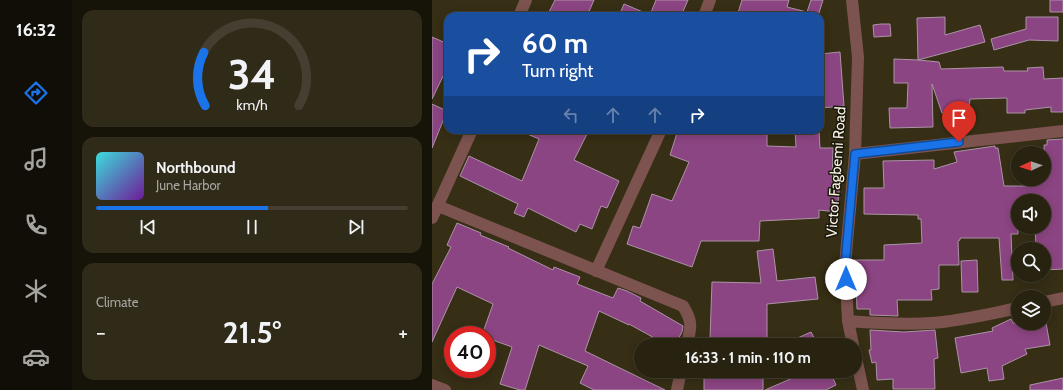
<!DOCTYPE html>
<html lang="en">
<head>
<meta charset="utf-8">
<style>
  :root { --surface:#282210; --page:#302a19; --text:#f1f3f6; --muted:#a5a49f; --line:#443f30; --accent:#1a73e8 }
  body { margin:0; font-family:Cabin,sans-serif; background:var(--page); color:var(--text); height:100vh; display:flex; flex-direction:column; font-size:15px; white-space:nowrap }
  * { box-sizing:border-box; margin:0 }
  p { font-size:13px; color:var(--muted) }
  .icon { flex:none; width:22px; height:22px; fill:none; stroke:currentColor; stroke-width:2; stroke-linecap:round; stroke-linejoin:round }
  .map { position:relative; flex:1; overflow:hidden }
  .drawer { display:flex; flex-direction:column; gap:10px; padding:10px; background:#161309; width:360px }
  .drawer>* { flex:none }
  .banner { position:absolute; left:12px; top:12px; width:380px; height:122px; border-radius:12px; box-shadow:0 2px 10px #0003,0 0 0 1px var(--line); background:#1a4fa0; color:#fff; overflow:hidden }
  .needle { width:26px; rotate:267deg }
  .fabs { position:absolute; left:579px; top:146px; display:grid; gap:8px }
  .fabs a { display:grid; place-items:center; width:40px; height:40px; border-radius:50%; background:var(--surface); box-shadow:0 2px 10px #0003,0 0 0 1px var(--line); font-size:20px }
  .speed { position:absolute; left:12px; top:326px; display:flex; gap:8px; font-size:20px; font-weight:700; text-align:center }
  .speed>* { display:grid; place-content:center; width:52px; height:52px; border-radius:50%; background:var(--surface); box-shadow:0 2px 10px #0003,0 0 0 1px var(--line); line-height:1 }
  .speed .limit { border:6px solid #d22; background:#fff; color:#111 }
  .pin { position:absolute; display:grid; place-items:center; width:34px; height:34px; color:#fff; margin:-41px -17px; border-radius:50% 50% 50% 0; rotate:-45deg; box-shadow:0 0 4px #0007 }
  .pin .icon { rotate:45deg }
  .me { position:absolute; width:44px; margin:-22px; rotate:0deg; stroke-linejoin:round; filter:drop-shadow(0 0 3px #0008) }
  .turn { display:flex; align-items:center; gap:14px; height:84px; padding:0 12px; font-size:18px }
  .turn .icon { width:52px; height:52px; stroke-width:2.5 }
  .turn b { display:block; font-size:28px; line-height:34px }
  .lanes { display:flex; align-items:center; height:38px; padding:0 12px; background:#0003; justify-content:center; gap:20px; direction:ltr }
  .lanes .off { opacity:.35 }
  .big { font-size:30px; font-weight:700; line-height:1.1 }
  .drawer .card { flex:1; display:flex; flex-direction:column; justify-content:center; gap:6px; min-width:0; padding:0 14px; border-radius:12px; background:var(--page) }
  .drawer .dial { align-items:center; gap:0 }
  .dial svg { height:104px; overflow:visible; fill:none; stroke:var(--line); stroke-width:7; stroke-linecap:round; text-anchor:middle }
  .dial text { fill:var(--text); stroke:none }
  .song { display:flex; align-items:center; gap:12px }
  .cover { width:48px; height:48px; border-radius:6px; background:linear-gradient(135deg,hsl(180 70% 55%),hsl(280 70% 35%)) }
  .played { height:4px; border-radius:2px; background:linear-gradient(90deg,var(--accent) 55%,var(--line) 55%) }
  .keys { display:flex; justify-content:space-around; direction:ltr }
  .heat { display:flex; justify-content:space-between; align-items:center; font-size:22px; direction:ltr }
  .trip { position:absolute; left:202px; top:338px; width:228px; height:40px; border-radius:20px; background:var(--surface); box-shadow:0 2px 10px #0003,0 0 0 1px var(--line); font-weight:700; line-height:40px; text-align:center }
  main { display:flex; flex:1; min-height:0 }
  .tab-bar { display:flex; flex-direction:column; width:72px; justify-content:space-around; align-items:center; background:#100e06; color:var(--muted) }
  .tab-bar .icon { width:28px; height:28px }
  .tab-bar .on { color:var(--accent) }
  .tab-bar b { font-size:18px; color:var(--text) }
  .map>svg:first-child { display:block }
  .building { fill:#8c4583; stroke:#ac93a7 }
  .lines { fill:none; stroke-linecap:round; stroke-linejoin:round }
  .minor { stroke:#7c534e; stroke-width:12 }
  .route-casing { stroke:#114b97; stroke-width:10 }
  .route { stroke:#1a73e8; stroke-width:7 }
  .labels { text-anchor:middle; stroke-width:3; stroke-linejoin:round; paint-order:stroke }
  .street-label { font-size:15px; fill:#f8f3e4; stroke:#1a170c }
</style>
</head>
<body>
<main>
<nav class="tab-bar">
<b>16:32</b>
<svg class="icon on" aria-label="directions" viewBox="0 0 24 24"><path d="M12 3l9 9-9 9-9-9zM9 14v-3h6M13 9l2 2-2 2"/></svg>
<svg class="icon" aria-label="music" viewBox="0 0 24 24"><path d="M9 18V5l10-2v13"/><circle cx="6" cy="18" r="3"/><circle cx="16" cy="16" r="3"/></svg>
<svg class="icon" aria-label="phone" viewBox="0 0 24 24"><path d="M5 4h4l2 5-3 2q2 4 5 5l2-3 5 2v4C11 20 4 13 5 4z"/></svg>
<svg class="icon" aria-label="climate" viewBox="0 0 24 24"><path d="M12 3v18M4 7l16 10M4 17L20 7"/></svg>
<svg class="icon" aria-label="car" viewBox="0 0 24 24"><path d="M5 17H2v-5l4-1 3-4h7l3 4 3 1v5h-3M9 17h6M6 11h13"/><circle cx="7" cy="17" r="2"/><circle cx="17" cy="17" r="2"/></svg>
</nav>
<section class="drawer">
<div class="card dial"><svg viewBox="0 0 100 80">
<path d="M14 69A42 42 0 1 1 86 69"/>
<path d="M14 69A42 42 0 0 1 13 28" stroke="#1a73e8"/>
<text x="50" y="56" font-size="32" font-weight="700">34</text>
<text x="50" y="72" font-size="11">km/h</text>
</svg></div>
<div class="card">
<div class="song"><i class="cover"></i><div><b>Northbound</b><p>June Harbor</p></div></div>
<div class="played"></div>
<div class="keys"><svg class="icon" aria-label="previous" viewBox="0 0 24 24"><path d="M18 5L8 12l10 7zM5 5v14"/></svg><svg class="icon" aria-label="pause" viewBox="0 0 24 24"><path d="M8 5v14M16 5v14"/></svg><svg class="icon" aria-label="next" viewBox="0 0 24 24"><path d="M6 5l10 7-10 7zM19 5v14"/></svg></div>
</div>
<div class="card"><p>Climate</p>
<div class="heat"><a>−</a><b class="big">21.5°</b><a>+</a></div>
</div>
</section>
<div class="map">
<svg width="631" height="390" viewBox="0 0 631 390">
  <rect width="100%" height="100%" fill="#362e15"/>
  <path class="building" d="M123,0H162L155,16H115Z
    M224,0H256L249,16H187L192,4L218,15Z
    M310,0H357L355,7L375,12L379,0H391L386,16H305Z
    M618,0H631V12H618Z
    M513,17V35L548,25L553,42L486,60L507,62L509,69L571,67L572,71H596L595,68L611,67L612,79L631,78V112H619V107L593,110V113H575V98L538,99L536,115L510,113L500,84L501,127L458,128L457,108H475L476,83H462V59L486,60L485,18Z
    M594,17H626V41L597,40L562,50L559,39L594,29Z
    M449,24H458L459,36L442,37L441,25Z
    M0,37L16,44V66L0,99Z
    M408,52L412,106L388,108V54Z
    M0,104L15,111L0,148Z
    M86,130H157L142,160L187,181L175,208L169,206L160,229L148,224L144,232L96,208L92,217L82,213L86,204L28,176L37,156L90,181L107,139Z
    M246,130H335V146L364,147L363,130H387L388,148H401L400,181L408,182L405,212L387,210V218L328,221L327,241H269L260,267L195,244L201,226L208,228L220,194L240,201L257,162L238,155Z
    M631,139V269L612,270V249H604L603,227H612V201H586V234H579L581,280H570L567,238H528V240L526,241L527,265H507V289L499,290L500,300H465L466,316L438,315V309H425L424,281H422V260H452V245L490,243L489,219H486V215L432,214V188H452L451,161L502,160V169L525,162L522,152L563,146V148H566L572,186H599L597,179H612V145H615V140Z
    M25,223L49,233L48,235L77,247L76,248L121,270L122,267L148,277L145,284L181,298L186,288L195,291L209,298L208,301L251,326L250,332L243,345H235L197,324V325L167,311L153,351L233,390H162L148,383L156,366L107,345L93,390H88L68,384L80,347L55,338V335H50L61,304L25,287L0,342V284L19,247L15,245Z
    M341,249L345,281L383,277L386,299L335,304V345H314V340L278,339L280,282L329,283L325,251Z
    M545,260L546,292H530L529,261Z
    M579,319L581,323H614L618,345L593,349L595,354L570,366L572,379L557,381L555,368L529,373L523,338L561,331L560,328Z
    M438,330L472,332L503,330L506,358L502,359L503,389H461V379L445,380L444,362L440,363L437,350H439Z
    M379,332L386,345H350Z
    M272,371H331V390H272Z
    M360,371H398L404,385L394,390H333L363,377Z
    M631,378V390H598V385Z"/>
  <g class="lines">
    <path class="minor" d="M420,0L426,57L423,154L413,265L416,321L421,345
      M87,16L94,0
      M272,16L278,0
      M423,154L631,131
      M6,206L251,306C261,322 259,327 255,345
      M0,218L40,130
      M164,271L229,130
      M612,302L631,298
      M416,321C443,323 471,325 499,323C528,321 557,314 586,308
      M423,353L431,390
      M0,385L13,390
      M245,390L249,371"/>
  </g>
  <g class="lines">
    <defs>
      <path id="route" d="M414,279L413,265L423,154L527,142"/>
    </defs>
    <use href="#route" class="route-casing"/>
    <use href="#route" class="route"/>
  </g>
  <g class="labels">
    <g class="street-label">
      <text transform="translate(404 172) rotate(-86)" y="5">Victor Fagbemi Road</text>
    </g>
  </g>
</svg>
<div class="fabs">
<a><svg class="needle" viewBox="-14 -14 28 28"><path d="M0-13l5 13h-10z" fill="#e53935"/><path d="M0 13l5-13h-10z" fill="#a5a49f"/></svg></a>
<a><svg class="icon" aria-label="sound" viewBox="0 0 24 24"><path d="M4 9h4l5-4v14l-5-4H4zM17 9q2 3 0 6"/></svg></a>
<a><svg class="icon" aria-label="search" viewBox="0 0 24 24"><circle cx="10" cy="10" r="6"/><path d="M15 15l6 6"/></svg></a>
<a><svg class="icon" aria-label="layers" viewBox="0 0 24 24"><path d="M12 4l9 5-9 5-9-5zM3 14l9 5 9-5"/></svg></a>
</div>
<div class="speed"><div class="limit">40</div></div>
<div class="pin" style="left:527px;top:142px;background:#d93025"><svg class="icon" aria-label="arrive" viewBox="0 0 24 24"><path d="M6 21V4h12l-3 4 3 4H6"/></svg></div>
<svg class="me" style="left:414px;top:279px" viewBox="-20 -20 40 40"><circle r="19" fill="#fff"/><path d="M0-13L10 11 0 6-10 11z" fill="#1a73e8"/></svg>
<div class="trip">16:33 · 1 min · 110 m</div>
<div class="banner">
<div class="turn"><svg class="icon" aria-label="right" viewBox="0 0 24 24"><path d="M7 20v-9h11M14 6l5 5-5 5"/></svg><div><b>60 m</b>Turn right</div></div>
<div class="lanes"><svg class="icon off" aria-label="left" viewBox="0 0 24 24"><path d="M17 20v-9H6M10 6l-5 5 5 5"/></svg><svg class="icon off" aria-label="ahead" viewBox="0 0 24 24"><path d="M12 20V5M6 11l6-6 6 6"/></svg><svg class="icon off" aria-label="ahead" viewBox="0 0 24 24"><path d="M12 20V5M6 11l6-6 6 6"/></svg><svg class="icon" aria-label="right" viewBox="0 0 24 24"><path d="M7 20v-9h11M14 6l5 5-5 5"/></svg></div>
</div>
</div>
</main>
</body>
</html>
